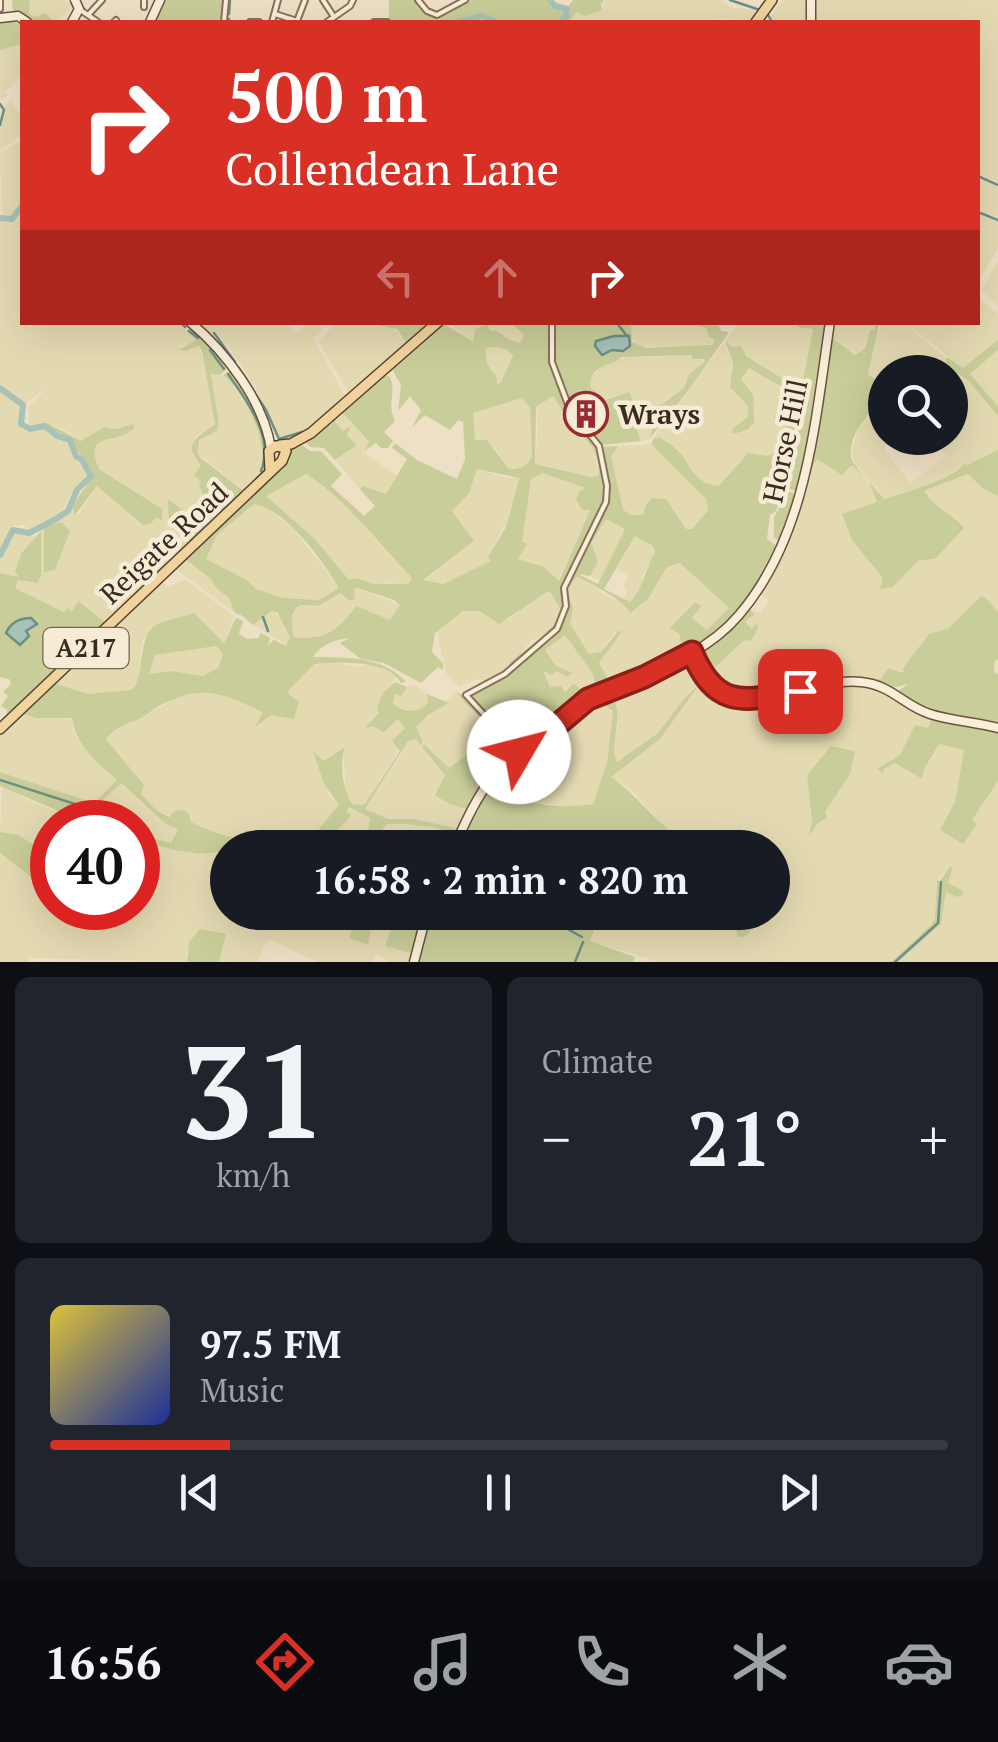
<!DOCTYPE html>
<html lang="en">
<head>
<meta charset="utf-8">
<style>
  :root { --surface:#171b24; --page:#20242c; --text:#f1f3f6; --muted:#9ea1a6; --line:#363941; --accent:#d93025 }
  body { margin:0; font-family:"PT Serif",serif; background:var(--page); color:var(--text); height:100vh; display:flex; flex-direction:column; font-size:38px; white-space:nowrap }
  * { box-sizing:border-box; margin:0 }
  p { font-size:32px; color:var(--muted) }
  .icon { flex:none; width:55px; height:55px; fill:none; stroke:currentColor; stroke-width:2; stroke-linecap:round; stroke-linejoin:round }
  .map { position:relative; height:962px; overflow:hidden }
  .details { display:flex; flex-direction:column; gap:15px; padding:15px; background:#0d0f14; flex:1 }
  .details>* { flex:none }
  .top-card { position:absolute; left:20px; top:20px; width:960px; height:305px; border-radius:0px; box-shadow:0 10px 40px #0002; background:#d93025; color:#fff; overflow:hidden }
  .controls { position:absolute; left:868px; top:355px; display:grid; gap:20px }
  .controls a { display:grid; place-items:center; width:100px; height:100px; border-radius:50%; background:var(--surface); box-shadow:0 10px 40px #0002; font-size:50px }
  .speed { position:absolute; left:30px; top:800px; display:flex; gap:20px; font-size:50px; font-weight:700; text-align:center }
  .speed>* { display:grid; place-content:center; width:130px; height:130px; border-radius:50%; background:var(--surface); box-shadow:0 10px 40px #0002; line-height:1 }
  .speed .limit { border:15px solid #d22; background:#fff; color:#111 }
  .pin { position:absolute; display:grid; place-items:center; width:85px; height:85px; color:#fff; margin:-42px; border-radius:20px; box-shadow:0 5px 15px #0006 }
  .me { position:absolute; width:110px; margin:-55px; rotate:53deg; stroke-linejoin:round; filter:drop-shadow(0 0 8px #0008) }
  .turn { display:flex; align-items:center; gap:35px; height:210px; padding:0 40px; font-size:45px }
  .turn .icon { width:130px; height:130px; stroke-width:2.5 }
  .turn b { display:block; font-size:70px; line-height:85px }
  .lanes { display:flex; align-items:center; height:95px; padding:0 40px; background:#0003; justify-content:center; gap:50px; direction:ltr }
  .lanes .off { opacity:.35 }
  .big { font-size:75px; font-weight:700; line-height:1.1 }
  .details .widget { flex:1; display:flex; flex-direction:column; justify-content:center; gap:15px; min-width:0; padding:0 35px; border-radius:15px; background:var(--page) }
  .details .dial { align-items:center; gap:0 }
  .dial b { font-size:130px; line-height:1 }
  .song { display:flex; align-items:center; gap:30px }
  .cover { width:120px; height:120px; border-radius:15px; background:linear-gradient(135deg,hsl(50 70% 55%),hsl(230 70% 35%)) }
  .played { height:10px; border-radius:5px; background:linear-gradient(90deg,var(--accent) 20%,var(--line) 20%) }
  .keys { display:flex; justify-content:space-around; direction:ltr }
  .heat { display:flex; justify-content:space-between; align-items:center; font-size:55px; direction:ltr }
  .details .tiles { flex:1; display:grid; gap:15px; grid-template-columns:1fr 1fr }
  .widget:last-child { grid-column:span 2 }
  .trip { position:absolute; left:210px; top:830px; width:580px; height:100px; border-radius:50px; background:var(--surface); box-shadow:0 10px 40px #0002; font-weight:700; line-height:100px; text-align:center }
  .menu { display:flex; height:160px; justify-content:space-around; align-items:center; background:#090b0e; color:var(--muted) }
  .menu .icon { width:70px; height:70px }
  .menu .selected { color:var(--accent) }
  .menu b { font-size:45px; color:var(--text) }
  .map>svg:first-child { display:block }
  .farmland { fill:#e4dab2; fill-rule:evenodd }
  .green { fill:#c9cd99; fill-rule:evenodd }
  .water { fill:#a7c2b8; stroke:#6d9086; stroke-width:2.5 }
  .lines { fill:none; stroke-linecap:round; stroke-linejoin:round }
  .stream { stroke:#6d9086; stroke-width:2.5 }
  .river { stroke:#a7c2b8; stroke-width:6 }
  .street-casing { stroke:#89725b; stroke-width:8 }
  .secondary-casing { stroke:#6b533e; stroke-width:11 }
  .primary-casing { stroke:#57402f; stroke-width:12 }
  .street { stroke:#f9eed8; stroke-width:4 }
  .secondary { stroke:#f9eed8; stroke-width:8 }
  .primary { stroke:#f1d39d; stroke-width:9 }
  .route-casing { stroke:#8d1f18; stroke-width:25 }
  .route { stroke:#d93025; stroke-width:18 }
  .labels { text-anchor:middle; stroke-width:9; stroke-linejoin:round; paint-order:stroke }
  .shield { fill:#f6ebd5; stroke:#726556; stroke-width:2.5 }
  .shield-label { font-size:25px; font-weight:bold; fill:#392b1f }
  .poi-label { font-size:28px; font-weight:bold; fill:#392b1f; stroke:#f6ebd5; text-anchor:start }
  .street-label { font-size:28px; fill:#392b1f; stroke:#f6ebd5 }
</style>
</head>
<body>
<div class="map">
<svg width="998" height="962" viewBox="0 0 998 962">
  <rect width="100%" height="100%" fill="#eee0c5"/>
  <path class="farmland" d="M30,0H65L73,6L55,22L45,14L35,17L29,14Z
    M604,0H722L730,7L756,11V14L749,22L719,18L712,22H568L577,12L602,10Z
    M783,0H807V22H767Z
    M815,0H998V182L978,173V22H815Z
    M22,44V75L5,92L8,95L3,100L0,97V50Z
    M12,100L15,109L21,113L20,135L0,151V129L6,111L4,106Z
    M22,140V202L12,216H2L0,153Z
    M981,178L998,188V217L978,211V179Z
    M22,208V322L177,323L197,341L179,348L192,349L199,346L209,379L215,424L196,436L193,456L202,465V493L215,506L219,518L208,529L169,500L178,530L194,543L184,552H162L171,561L107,624L76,608L65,612L14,588L18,580L36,583L41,531L68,514L72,506L75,515H78L97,486L143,525L150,524L156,518L118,480L98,469L95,462L93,452L97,443L113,438L134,425L116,429L104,427L81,441L77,440L71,433L48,424L36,428L29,424V407L47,387L25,404L15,394L0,387V220L12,221Z
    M978,213L998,222V248L978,283Z
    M998,261V306L981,290Z
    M978,298L998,314V340L963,368L910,326V329L946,358V364L933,372H885V387L868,375L873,341L880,330L879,323L978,322Z
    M446,322L511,323L524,335L520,343L508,339L497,330L477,335L474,341Z
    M206,323H286L296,333L305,326L304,323H319L323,330L313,338L346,397L311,429L288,438L278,437L267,409L242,366L224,341L203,328Z
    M336,323H367L394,328L408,345L349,394L318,341Z
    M631,323L670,325L691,323L706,328L716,340L704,348L636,346L630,334Z
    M740,323H798L797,326L814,329L802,386L797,388L725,341Z
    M832,323H875V330L866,340L865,349L855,355L829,338Z
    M724,343L733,363L730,369L748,405V417L733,434L752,414L753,395L741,379L749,368L800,396L794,409L778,422L787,426L791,436L789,445L768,456H745L720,486L706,485L686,466L680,451L660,437H654Z
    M496,347L508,350L513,356L501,382L496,384L485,355L486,348Z
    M998,350V406L970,374Z
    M635,355L644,358L691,355L706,362L689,374L684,388L664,401L662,414L650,438L641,441L635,425L628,427L633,443L619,409L629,392L606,400L591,388L590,379L604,363Z
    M953,369L968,380L998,416V450L945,479L885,499L854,463L852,451L857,431L877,407L885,412V438H895L884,448L910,483L947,456L928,438H950V372H940Z
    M211,374L227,376L253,416L262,440L263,464L259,476L252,487L242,490L198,453L199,440L219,429Z
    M0,390L20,404L22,429L33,432L44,429L55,438L70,442L73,455L88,474L72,493L62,513L32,531L23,525L13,526L0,551Z
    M553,396L575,430L585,436L594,448L599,475L591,477L535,464L538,428L536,407Z
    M522,398L530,407L532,455L530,462L520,470L509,469L496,449L475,440L473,413Z
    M341,411L369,443L362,451L397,476L386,495L363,486L360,489L335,460L357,445L334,421Z
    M651,444L706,499L708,509L692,530L685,529L666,500L652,499L644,515H632L622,510L611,455L618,446Z
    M816,459L852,464L876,493L877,502L842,515L852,540L893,587L956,519L938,509L923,492L968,474L983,489L998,496V612L985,597H980L949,628L929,634L903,668L905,674L889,668L881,679L736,697L705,676L748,638L751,629L745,622L755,614L753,608L760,613L769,600L758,592L787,540L810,468Z
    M477,469L508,478L519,477L505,527H503L489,557L492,561L443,584L423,581L474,541L451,511L469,493Z
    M541,473L587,488L590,509L558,581L543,567L518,559L526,543L522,542L531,479Z
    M306,474L351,508L381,546L412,578L408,584L400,586L392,583L374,585L363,579L349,581L315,539L265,495Z
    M254,504L264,506L292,527L340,588L319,600L283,598L256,589L245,579L205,559L217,535Z
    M605,519L625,529L600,581L590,576L591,543Z
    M16,531L35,536L21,562L19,577L0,573V560Z
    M635,536L652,545L655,552L643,575L642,584L630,603L624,599L627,593L623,586L629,576L617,569Z
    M184,558L211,579L215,587L229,598L235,613L175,568Z
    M680,563L729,608L707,630L691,618L694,602L679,621L678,634L684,647L666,658L609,682L599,663L621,632H615L601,652L589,654L582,648L570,624L573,609L567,589L572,580L576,577L587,581L607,596L622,602L630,613L648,599L667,567Z
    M185,579L234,616L224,643L194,613L151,629L142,641L138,680L131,690L88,694L53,683L160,581L169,587Z
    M358,588L400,605L390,621L356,607L338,631L316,640L293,637L292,615L296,608L301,605L314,607L340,593L351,601L354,599L353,589Z
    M547,592L551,593L562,612L557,623L547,634L532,640L504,673L485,681L479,679L459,686L446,673L437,631L463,611H480L508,620L523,607Z
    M273,611L285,621L284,628L290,639L287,645L253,625Z
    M565,635L594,674L596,684L581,691L571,687L565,692L550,687L545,679L543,671L571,672L556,666L545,650Z
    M217,645L223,654L218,668L203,676L172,671L149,675L155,655Z
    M338,663L354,667L373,664L398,676L384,693L379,713L372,726L381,731L398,719L406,728L408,741L416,739L420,745L423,741L416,727L429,715L449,703L446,701L457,692L475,716L501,741L502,749L485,774L449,768L425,744L443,770L450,802L468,810L460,829L414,819H387L364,809L402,753L398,751L364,805L352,804L346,793L343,748L322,761L314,755L329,795L339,805L336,811L303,847H259L157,811L140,794L144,785L106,739L127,721L138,720L176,698L206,690L225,694L271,715L309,665Z
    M688,663H692L700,681L658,733L617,762L613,745L619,723L612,698Z
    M702,681L727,700L753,704L824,687L857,685L881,688L931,720L928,728L909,740L901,755L887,762L884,769L895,763L924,769L939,744L964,750L955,802L941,830L963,843L972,820L998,781V962H898L941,924L946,892L961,890L947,883L953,868L950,866L937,881L935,918L932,924L891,962H659L590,941L600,913H647L655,920L676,926L707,913L772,912V848L692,846L675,837L630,789L610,777L660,739ZM850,748L855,752L850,774L810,832L812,821L807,775L830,751Z
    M415,685L427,694L428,702L423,708L415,712L394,706L395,694L401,696L407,687Z
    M597,699L613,711L607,763L593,805L576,807L527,802L500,793L524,753Z
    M20,713L36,718L72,719L74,734L87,752L118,780L115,785L94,803L0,772V733Z
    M120,783L166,824L178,829L171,843L138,835V822H115L96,806Z
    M2,785L30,801L84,822H52V857L20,835L0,832Z
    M349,807L370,817L365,842L357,847L314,848L345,823Z
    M387,824L420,825L451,831L457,836L452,847L369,848Z
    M138,839L179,850L204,853L227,850L228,912L389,913L386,920L415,954L411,957L412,962H389L376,953L372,962H318L271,940L266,941L258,962H219L226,934L186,951L187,962L29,958L28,962H0V853L35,880L44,894L52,898V908H138Z"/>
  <path class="green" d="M12,0H30L29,14L35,17L45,13L55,22H29L22,13H13Z
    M162,0H224L222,18L216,22H153Z
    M389,0H415L431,15L439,16L466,0H549L551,6L566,13L558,22H503L482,14L457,22H389Z
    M552,0L568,7L573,0H604L601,5L602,10L585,16L577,12L568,22H561L570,13L569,8Z
    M7,21L22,24V44L0,50V23Z
    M367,323H422L426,330L408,345L397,329Z
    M442,323L473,341L475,329L487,324L490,331L496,330L508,339L520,343L524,335L511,323H551L549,357L572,411L553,363L554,323H631L632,342L646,348L712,345L715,340L709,337L706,328L691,323H718L721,331L729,332L691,387L650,438L654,422L662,414L659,406L684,388L689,374L705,362L704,359H693L691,355L622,357C611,367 587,365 591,388L606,400L629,392L634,403L619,410L627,427L635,424L641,441L601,445L581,421L598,447L618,446L611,456L623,510L632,515H643L646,505L652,498L666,499L686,529H692L708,510L706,499L651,444L654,438L660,437C666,442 677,448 681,454C692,470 697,484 719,486L748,453L768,456L788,445L791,436L787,427L774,418L779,410L786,413L794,409L800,397L749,368L741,379L753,395L754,423L747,430L733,434L732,429L748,417V406L730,387L733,363L725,341L733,347L741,346L746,356L798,388L802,386L813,329L797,327L798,323H827L825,338L833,339L855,355L865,349L870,330H875V323H879L868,374L885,387V401C869,411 843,440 853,462C857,469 879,493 885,499C904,492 957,479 963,464L967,465L998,450V496L983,489L968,474L924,491C937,510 952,513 964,528L936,558L918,561L893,587L880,589L883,578L852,540L842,514L877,502L869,482L852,465L842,475L817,459L811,468H804L797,491L780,487L796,495L788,524L778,541L774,537V517L782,503L780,500L776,511L770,515L767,539L778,547L745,605L692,657L702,678L699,679L692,664L688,663L613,698C625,720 608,740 617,762L658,733L684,699L702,681L660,739L611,777C642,798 661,832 697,847H454L469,810C456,806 447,804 435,795L445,775L422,747L424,744L449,768L469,753L486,774L502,749C499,728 467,711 457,692L466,697L493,681L492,678L509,667L510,662C526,649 553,631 562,612L551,593L547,592L499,624L480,611H463L435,633L432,652L443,663V670L438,667L421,683L384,663L361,659L340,643L350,638C336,639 320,645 313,657C346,657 385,657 406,682L401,683C388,659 340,662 314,664L289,690L288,694L299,702L294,719L271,715L255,727L263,712C221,693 203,683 159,706C152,710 146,716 139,719C124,725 118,726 106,739L144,785L141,794L157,811L170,817L174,811L184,810L188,813L191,822C217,835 245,841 273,847L228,848C206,861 162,848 138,839V835L171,843L178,829L166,824L121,783L97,806L115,822H84L0,786V772L94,803L117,780C97,762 76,747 72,718H36L20,713L28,709L53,683L88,694L131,690C138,683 138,678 140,669C147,620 148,627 194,613L224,643L236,618L243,621L239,634L248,639L258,638L261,633L270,638L268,645L274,640L286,646L290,638L278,613L272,611L253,625L241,615L235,613L229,598L215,587L211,579L184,558L292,449L302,445L310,451H321L342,474L331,486L364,516L375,506L360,489L362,486L386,494L407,459L392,448L395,443L417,460L457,479L465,459L463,422L458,420L450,430L425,415L412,427L421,410L410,396L398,411L401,385L391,367ZM497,347L508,350L513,356L501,382L497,384L496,375C488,368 484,358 486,348ZM553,396C560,406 567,422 577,431C592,444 599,454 599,475L591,477L535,464L536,407ZM522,398L530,408L532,455C529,465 520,470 509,469L487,440H475L473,413ZM477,469L519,478L506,527L488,557L491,561L443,584L423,580L474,541L452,511L469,493ZM542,473L586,488L580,491L576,499L582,510H590L559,581L544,567L518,559L527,544L522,542L531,479ZM306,474C349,502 377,542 412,578L408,584H374L357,578L349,580L315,539L266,496ZM254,504C287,510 323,561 339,588L319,600L283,598L256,589L245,579L206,559L217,535ZM606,519L625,529L598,584L578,574L590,576L598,562L591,543ZM635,536L652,545L655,552C646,568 642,591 630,602L604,589ZM680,563L729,608L707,630L692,618L701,606L695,602L670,628L679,634L683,647L666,658L609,681L599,663L621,633L619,630L601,652L589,654L570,624L573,609L567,589L577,577C591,583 626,602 630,613L648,599L667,567ZM358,588L394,600L400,605L390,620L356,606C338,631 325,641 293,637L292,615L296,608L301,605L318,606L340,593L350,601L355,599L354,589ZM565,635L593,674L595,683L581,691L574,683L565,692L561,686L550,687L543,671L551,675L557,671L567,677L573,673L556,666L545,650ZM216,646L223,654L218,668L203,676L172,671L149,674L155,655ZM597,699L613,711L607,763L593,804C565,809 526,805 500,793L524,753Z
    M192,326L228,367L220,375L211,374L219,425L217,431L199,440L198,453L201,458L242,490C286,475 249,394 223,375L230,371C253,398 263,421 267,455C268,466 273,459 267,470C257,488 237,502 222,515L202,493L199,484L201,481L194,475L201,465C181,444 199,436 215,424L202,351L199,346L185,351L179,350L196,340L186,331Z
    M998,340V350L970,374L998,406V416L968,380L953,370L933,372L945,364L947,357L963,368Z
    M383,374L390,377C397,391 386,403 395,421L384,432L393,441L388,448H381L376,443L363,452L369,442L341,411Z
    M337,415L335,422L343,431L351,426L347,435L357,445L335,460L324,448L310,447L306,443L328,423L332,424Z
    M47,423L81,441L104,427L116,429L134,424V428C117,446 82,430 99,469L162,509V520L156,518L150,524L143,525L97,486L75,515L72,506L93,476C90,462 77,455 73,441L56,435Z
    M168,499L208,529L194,543L169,525Z
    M61,522L70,531L55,570L44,572V527Z
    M41,531V576L37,583L18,580L15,588L64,612L68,608L72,611L78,601L107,624L85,645L76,637L81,631L76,626L65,637L82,648L7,717V710L1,706L8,696L3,692L11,684L9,679L0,677V573L19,577L15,572L21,554Z
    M980,597H985L998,612V659L995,661L994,672L998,674V726L934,714L898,691L908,684L892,688L826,681L881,679L888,668L904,673L903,668L929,634L949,628Z
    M748,608L755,614L745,622L752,629L755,624L759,627L751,641L745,640L705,676L697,654Z
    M395,682L407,687L401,696L395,694L393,703C403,713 419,714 428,702L427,694L449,703L428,715L416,727L423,742L420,745L416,739L408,741L365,809L388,819H414L460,829L457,836C439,825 408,824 387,824L369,847H357L366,841L370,818L349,807L347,812L351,815C342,828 318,847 303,848L339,805L324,784L313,751L323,761L345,747C339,766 343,788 352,804L364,805L400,751L392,741L405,728L398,719L384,732L372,726L365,728L379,713L377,707L383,693Z
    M931,720L998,731V781L972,820L977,824L963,844L940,830L955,802L964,750L939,744L924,769L922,779L895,763L884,769L883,774L877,769L900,755L915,725L928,728Z
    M831,746L855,751L850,774L825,812L827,818L818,823L809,836L812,821L807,775Z
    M0,832L19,835L52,857V895L43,894L35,880L0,853Z
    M950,866L953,868L948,883L962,890L963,895L957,897L946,892L941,924L898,962H891L932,924L935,918L937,880L940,881Z
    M359,912L389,913L385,921L379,917L371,926L368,945L349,938Z
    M429,912L462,913L459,919L487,930L492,913H600L590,941L635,957L633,962H417Z
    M392,913L424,916L415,954L385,946L392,927L389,922Z
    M647,913H707C684,922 667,932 647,913Z
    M750,913H764V919L744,937H738L736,930Z
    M200,929L226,934L219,962H187L189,942Z"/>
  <path class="water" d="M614,336H629L630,346L623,351L612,350L602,355L595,346L596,341Z
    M31,618L37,624L26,631L29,636L20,645L6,633C11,622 19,618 31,618Z"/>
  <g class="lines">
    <path class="stream" d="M730,0L760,10
      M767,13L772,22
      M229,14L230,0
      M228,22L229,19
      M0,104L4,110L0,125
      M978,176L998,185
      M978,212L998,220
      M180,322L185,327
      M616,322L627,336
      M189,331L198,338
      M214,333L235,362
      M210,350L224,369
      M238,367L266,410L279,439L302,432
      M228,374C247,401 275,437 261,471
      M263,617L268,631
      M0,780L81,806L103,822
      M537,912L582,937
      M575,962L583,942
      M895,962L938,923L941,882"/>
    <path class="river" d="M550,0L555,6L567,9L566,17L560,22
      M458,22L482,16L497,22
      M0,218L12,219L22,206
      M0,388L23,405L21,424L30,429L45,426L57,436L70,440L76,456L82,460L91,476L77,490L68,511L56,519L29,533L13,530L0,555"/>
    <defs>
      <path id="street" d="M323,0L334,17
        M418,0L427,11L437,15L465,0
        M0,1V9
        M144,7V0
        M79,9L98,22
        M89,14L102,0
        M275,14L297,21
        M297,21L305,0
        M114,22L116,20
        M224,22L226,0
        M250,22H259
        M272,22L278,0
        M327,22L350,6L353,0
        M374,22H387
        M519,752L466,695L505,674L557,629L566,606L564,588L606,502L607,486L599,446L570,410L552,362V322"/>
      <path id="secondary" d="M811,0V22
        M0,18L18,16L27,22
        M72,22L79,9L75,0
        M150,22L160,0
        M190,322C226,352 264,402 271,449
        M693,652C730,741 794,676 861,682C892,685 904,706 930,714C952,721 976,722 998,728
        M454,848C467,817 484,781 510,758C519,750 532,746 542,738C559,723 573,706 595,696C644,673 702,659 739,615C807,536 815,422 830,322
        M414,962L427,912"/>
      <path id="primary" d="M756,22L772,0
        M280,445L291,444L311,433L438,322
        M270,470L269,451L275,446L282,447L286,451L282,461
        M0,729L282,461"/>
    </defs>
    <use href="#street" class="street-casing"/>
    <use href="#secondary" class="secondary-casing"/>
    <use href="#primary" class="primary-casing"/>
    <use href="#street" class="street"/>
    <use href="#secondary" class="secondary"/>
    <use href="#primary" class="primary"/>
  </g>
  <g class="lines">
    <defs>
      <path id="route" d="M519,752L537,742L588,699L644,677L692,652C717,712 746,700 800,691"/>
    </defs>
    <use href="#route" class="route-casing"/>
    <use href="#route" class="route"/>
  </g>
  <defs>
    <symbol id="building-ring" viewBox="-11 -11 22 22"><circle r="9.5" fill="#f6ebd5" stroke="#982b31" stroke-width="1.5"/><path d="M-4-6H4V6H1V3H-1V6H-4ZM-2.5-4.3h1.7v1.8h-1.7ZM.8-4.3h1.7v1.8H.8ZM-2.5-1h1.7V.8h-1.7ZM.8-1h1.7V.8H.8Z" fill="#982b31"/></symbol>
  </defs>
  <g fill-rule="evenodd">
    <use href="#building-ring" x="561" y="389" width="50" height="50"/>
  </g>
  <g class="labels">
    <rect class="shield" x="43.5" y="628" width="85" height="40" rx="8"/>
    <g class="shield-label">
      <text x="86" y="657">A217</text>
    </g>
    <g class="poi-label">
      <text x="618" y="424">Wrays</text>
    </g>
    <g class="street-label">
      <text transform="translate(785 441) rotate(-78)" y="10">Horse Hill</text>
      <text transform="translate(164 543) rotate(-43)" y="10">Reigate Road</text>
    </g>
  </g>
</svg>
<div class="controls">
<a><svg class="icon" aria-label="search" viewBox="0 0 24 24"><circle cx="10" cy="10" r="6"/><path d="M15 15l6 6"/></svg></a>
</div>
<div class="speed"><div class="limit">40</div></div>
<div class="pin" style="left:800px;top:691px;background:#d93025"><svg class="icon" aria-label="arrive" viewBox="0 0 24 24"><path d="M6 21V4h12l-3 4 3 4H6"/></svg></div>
<svg class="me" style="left:519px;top:752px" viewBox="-20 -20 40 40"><circle r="19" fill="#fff"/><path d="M0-13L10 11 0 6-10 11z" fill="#d93025"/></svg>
<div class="trip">16:58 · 2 min · 820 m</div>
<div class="top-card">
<div class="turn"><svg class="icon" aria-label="right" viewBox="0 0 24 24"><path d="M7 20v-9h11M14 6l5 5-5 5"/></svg><div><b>500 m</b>Collendean Lane</div></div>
<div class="lanes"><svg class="icon off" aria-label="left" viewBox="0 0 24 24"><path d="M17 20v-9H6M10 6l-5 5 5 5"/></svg><svg class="icon off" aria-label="ahead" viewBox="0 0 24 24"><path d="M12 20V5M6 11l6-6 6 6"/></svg><svg class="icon" aria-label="right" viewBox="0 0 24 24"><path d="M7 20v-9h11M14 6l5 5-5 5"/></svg></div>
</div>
</div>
<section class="details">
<div class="tiles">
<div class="widget dial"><b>31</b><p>km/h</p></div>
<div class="widget"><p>Climate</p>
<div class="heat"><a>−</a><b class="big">21°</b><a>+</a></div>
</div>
<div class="widget">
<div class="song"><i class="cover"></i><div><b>97.5 FM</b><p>Music</p></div></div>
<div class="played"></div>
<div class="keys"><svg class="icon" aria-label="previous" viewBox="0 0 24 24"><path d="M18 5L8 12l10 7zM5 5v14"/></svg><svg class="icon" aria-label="pause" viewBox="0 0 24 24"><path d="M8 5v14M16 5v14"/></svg><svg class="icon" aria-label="next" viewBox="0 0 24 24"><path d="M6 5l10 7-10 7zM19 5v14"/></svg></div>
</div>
</div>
</section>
<nav class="menu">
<b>16:56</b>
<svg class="icon selected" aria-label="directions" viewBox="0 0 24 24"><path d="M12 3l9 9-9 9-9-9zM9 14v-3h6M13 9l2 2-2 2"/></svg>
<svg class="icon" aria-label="music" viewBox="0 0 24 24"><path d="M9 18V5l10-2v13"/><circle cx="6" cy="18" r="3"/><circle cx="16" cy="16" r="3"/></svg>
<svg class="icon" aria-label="phone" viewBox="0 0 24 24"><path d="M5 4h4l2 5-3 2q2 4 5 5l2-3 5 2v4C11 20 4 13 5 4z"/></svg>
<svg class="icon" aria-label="climate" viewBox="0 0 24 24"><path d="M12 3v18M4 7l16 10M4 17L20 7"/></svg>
<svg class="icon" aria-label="car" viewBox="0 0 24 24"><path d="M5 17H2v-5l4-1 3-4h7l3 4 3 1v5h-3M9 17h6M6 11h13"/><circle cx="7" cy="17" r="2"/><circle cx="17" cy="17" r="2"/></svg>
</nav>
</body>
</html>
